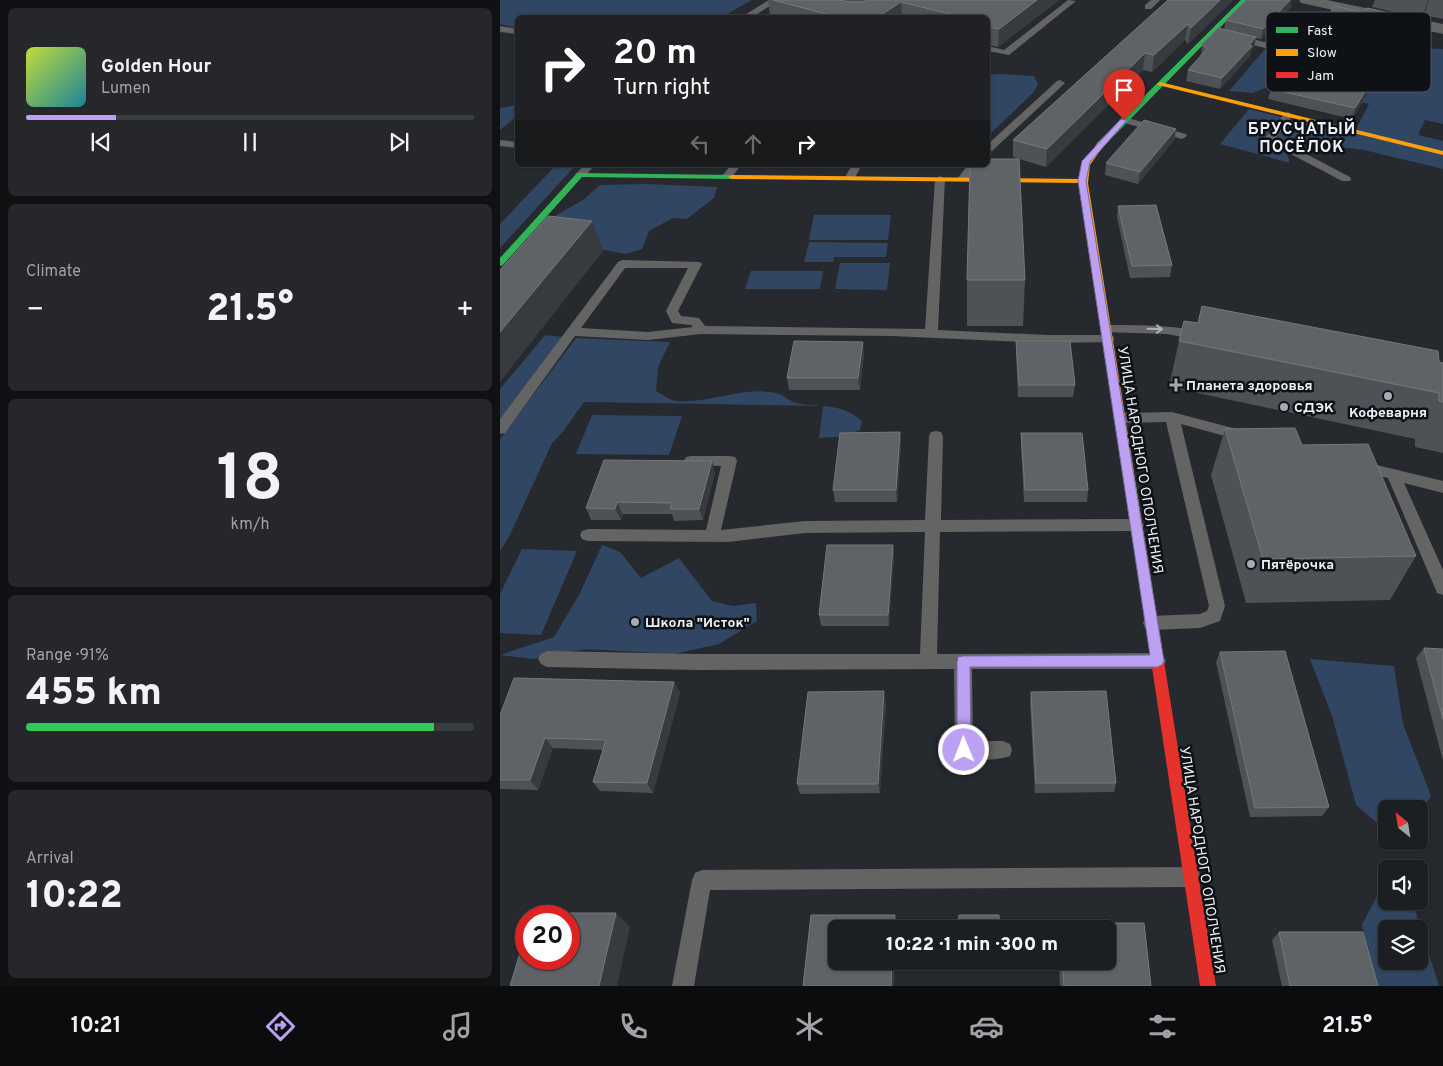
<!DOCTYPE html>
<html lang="en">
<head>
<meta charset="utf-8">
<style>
  :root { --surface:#1c1f22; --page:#25272a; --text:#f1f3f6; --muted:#a0a2a5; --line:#3a3d40; --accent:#bca0f2 }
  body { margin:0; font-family:Overpass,sans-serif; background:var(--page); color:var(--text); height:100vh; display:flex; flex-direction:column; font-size:19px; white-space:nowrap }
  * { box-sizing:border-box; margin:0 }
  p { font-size:16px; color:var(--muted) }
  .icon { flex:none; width:28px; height:28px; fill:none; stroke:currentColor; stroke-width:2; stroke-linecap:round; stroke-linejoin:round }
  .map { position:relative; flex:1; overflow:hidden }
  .sheet { display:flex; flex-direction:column; gap:8px; padding:8px; background:#0f1113; width:500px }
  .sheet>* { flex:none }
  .guide { position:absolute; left:15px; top:15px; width:475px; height:152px; border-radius:8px; box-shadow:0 1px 4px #0004,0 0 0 1px var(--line); background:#202124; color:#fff; overflow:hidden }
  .needle { width:32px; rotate:330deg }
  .fabs { position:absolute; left:878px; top:800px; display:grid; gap:10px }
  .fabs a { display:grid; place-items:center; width:50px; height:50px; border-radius:8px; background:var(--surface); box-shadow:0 1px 4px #0004,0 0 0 1px var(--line); font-size:25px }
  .speed { position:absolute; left:15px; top:905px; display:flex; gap:10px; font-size:25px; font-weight:700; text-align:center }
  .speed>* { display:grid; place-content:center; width:65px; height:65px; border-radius:50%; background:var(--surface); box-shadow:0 1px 4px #0004,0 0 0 1px var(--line); line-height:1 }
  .speed .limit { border:8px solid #d22; background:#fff; color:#111 }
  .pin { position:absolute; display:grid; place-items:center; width:42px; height:42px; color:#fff; margin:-51px -21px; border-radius:50% 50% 50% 0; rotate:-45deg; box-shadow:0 0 5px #0007 }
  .pin .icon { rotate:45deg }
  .me { position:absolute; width:55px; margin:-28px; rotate:359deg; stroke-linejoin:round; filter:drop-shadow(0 0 4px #0008) }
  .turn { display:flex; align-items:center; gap:18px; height:105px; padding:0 15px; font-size:22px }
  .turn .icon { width:65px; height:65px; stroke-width:2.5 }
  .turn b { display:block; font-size:35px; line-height:42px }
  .lanes { display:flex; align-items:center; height:48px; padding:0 15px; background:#0003; justify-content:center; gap:25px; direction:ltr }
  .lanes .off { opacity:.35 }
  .big { font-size:38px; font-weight:800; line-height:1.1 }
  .sheet .card { flex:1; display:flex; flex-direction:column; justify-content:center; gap:8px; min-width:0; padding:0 18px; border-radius:8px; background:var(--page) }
  .sheet .dial { align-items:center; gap:0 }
  .dial b { font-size:65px; line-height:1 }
  .song { display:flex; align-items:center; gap:15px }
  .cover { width:60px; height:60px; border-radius:8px; background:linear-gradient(135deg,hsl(70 70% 55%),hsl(190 70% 35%)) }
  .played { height:5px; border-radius:2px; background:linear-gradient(90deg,var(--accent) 20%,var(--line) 20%) }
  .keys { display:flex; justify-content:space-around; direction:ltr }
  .heat { display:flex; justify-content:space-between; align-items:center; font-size:28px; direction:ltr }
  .charge { height:8px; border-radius:4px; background:linear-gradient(90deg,#34c759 91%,var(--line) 0) }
  .trip { position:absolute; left:328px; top:920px; width:288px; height:50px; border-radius:8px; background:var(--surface); box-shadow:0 1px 4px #0004,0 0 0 1px var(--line); font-weight:800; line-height:50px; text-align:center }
  .tabs { display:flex; height:80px; justify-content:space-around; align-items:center; background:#0b0c0e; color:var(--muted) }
  .tabs .icon { width:35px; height:35px }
  .tabs .active { color:var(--accent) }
  .tabs b { font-size:22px; color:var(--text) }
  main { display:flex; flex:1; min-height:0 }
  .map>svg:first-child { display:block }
  .green { fill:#304662; fill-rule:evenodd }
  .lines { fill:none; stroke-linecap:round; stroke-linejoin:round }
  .lane { fill:#646464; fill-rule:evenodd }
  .street { fill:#646464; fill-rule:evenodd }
  .fast { fill:#30b455; fill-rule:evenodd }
  .slow { fill:#ff9f0a; fill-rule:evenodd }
  .jam { fill:#e5322d; fill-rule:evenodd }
  .wall { fill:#4e5155 }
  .shaded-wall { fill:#373a3e }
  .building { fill:#5f6267; stroke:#75797d }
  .oneway { stroke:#afb2b5 }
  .route { fill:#bca0f2; stroke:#7a689d }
  .poi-dot { fill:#a7abb1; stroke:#0e1115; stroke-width:2 }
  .labels { text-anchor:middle; stroke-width:5; stroke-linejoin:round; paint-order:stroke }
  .poi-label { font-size:14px; font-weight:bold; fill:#ecf1f7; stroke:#0e1115; text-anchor:start }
  .street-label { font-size:14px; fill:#ecf1f7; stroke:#0e1115 }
  .far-district-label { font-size:16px; font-weight:bold; letter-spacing:1px; fill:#ecf1f7; stroke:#0e1115 }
  .key { fill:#0e1115; stroke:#515459; stroke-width:1 }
  .key-label { font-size:14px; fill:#ecf1f7 }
</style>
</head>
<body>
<main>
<section class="sheet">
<div class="card">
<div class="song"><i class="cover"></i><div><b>Golden Hour</b><p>Lumen</p></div></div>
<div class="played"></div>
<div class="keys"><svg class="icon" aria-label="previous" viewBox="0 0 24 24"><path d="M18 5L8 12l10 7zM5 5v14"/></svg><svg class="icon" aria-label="pause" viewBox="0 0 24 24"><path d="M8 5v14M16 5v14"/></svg><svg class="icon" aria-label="next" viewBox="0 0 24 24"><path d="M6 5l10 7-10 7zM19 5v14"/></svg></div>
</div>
<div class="card"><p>Climate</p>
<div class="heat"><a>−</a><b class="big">21.5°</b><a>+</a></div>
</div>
<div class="card dial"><b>18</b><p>km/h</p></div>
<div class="card"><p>Range · 91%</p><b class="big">455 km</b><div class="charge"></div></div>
<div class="card"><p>Arrival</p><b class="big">10:22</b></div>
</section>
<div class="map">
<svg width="943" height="986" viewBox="0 0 943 986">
  <rect width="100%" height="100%" fill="#26292e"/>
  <path class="green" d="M0,0H252L222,17L18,18L17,28L0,24Z
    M789,21H812L817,30L898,47L943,49V124L925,120L918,135L943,141V169L864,150L782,140L790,163L720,144L749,109L853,135L869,104L774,83L775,86H770L753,93L729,91Z
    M499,74L534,76L538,84L534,92L488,136V75Z
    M17,105V116L0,130V108Z
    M56,165H76L0,248V224Z
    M147,184L217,187L214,198L187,219L173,218L149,231L142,249L126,254L59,242L0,308V270L46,221L83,200L100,185Z
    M314,215H391L388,240H309Z
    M309,242L388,243L386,257H334L333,262H304Z
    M340,263H390L387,290L335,289Z
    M251,271H323L320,289H245Z
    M45,335L63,337L0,419V389Z
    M76,338L170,342L158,367L156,391C162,394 169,400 176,401C209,404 243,386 276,393C283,394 289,401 296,403C320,408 341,402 362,421L360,430L347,436L319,438L323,406L84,402L62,433L52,443L9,537L0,551V439Z
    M92,415L182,416L169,455L76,454Z
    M102,545L120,552L141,578L179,558L212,601L233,606L256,603L257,621L219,644L174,654L86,649L34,659L0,655L54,637L79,595Z
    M22,549L77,551L41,635L0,633V594Z
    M810,659L894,666L903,724L931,796L920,813L919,809H886V821L877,823L856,805L832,716Z
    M886,890V901H912L939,986H877L862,925L879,892ZM886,929H919V961H886Z"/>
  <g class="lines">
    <path class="lane" d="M269,0H279L251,18H240Z
      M568,0L576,1L509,55L488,51V46L504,50Z
      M651,0H660L651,9H645V5Z
      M0,26L18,29V34L0,32Z
      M735,35L765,42L802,38L831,46L827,49L802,44L765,48L732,40V36Z
      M560,80L565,83L563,85L492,151L488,152V144L557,81Z
      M788,112L793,115L776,138L850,177L851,179L850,181H842L766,141V137L785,113Z
      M624,117L686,134L687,136L682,139L621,122L619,120Z
      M0,140L18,142V148L0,146Z
      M84,165H95L84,177H76L75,175Z
      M231,165H241L231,178H223L222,176Z
      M352,165H362L354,179H346L345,177Z
      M468,165H478L466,181H458L457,179Z
      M440,176L445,179L438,330L548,335H608L613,336L614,339L613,342L548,343L392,336L201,334L148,340L75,336L5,433L0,434V419L118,262L122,260L200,262L202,264L178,311L181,316L199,318L205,326L425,329L435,179ZM125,268H188L166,311L172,323L191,325L193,327L148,332L81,328Z
      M607,325C625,325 695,324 705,336L699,340L667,334L603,332L601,329Z
      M672,412L748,432L750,436L748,440L743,441L681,424L725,606L720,621L700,628L651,630L645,628L643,623L645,618L651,616L700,614L707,611L709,606L666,422L620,423L615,421L613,418L615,415L620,413Z
      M436,431L441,432L443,436L441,520L636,519L641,521L644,525L641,529L636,531L440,532L437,654L657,653L663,656L666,661L663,666L657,669H472L473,741H503L510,744L512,750L510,756C496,761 471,761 457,756L455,750L454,669L198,670L47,667L41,664L38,659L41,654L47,651L198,654H420L425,532L305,533L228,542L88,541L82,539L80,535L82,531L88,529L206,530L221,466L186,465L184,461L186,457L191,456H230L235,457L237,461L221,530L305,521L425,520L429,436L431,432Z
      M860,461L943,481V493L904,483L943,570V595L937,593L935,588L888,478L855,470L853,466L855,462Z
      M691,867L698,870L701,877L698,884L691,887L210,890L194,986H172L192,880L195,873L202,870Z"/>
    <path class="street" d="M799,0H827L943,24V34L806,4L801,3Z"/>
    <path class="fast" d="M741,0H747L604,146H598V142Z
      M77,173L232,175L236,177L232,179L82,177L3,265L0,266V258Z"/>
    <path class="slow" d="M660,82L943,151V155L658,85L657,84Z
      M598,142L605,144L590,165L588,183L648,561L646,564L642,566L638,564L636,561L580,183L232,179L228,177L232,175L580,179L582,165Z"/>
    <path class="jam" d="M642,556L646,558L648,561L716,986H700L636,561L638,558Z"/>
  </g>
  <path class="wall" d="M268,0H559L498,47L488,45V18H275L270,16Z
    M668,0H733L688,44L685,40L652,72L643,70L546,167L519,159L525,280L523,326H467V280L519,159L513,157V140Z
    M875,0H943V19L924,15L922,18L872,7Z
    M791,7L761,39L756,38L754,47L751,50L750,56L720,89L686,81L688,70L701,55L702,44L724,30L726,20Z
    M918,19L914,30L904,45L900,44L892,57L890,56L888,64L879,78H877L852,119L768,99L771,89L815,38L818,28Z
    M676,129L674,140L638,184L605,175L606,163Z
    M618,206L672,265L670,277L630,278L617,217Z
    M516,341L575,385L573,397H518L516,353Z
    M679,341L943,363V453L915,447V439L669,387Z
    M364,353L360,390H289L287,378Z
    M725,429L802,445L916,556L890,600L746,603L711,475Z
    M400,432L401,444L397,502H335L333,490Z
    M521,433L588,490L587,502H524L521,445Z
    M215,473L203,520L174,521L172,514H123L121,520H91L86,508Z
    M393,545L394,556L389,626H321L319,615Z
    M924,648L943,649V761L916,658Z
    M720,652L829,807L822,816L750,817L716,662Z
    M174,682L180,693L153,793L100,791L93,782L103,750L53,748L38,790L0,789V715Z
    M531,692L616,783L614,792L535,793L530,702Z
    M386,702L380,793L300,794L297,784Z
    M560,923H644L651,986H560L559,961H606V929H558Z
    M779,932L878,986H782L772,940Z"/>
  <path class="shaded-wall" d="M537,0H559L498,47L499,29Z
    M720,0H733L688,44L691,28Z
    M790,0H792L791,7L761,39L763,29Z
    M928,0H929L924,15L922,18Z
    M401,2L402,18H376Z
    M918,19L914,30L904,45L908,34Z
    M688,24L685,40L652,72L654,55Z
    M903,33L900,44L892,57L895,47Z
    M756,37L754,47L751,50L750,56L720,89L722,78L749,45Z
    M645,53L643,70L546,167L547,149Z
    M891,53L888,64L879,78L882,67Z
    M880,67L877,78L852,119L855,108Z
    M676,129L674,140L638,184L640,172Z
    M92,221L103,251L0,382V332Z
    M363,342L364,353L360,390L358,378Z
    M400,432L401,444L397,502L396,490Z
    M212,461L215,473L203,520L199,509Z
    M117,502L123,514L121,520L115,509Z
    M393,545L394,556L389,626L388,615Z
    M174,682L180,693L153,793L147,783Z
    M384,691L386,702L380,793L378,784Z
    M45,738L53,748L38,790L30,780Z
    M116,913L130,927L117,986H99Z
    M395,915L397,926V929H394Z
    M392,961H395L394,986H391Z"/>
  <path class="building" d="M273,0H340L348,2H366L365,0H537L499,29L488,27V18H466L401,2L376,18H341Z
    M668,0H720L691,28L688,24L654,55L645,53L547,149L513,140Z
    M746,0H790L763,29L726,20Z
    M835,6L864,13L867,8L918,19L908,34L903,33L895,47L891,44L818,28Z
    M718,28L756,37L749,45L752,46L722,78L688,70L707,49L702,44Z
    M811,37L891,53L882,67H880L855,108L771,89Z
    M644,120L676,129L640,172L606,163Z
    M488,159H519L525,280H467L470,165H488Z
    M656,205L672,265L632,266L618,206Z
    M48,216L92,221L0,332V270Z
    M702,306L938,351L939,362L943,363V402L939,401V393L679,341L684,321L698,323Z
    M294,341L363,342L358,378H287Z
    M516,341H570L575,385H519Z
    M795,428L802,445L868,444L916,556L763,559L725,429Z
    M400,432L396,490H333L340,433Z
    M521,433H582L588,490H525Z
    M104,460L212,461L199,509H170L172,503L117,502L115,509L86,508Z
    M327,545H393L388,615H319Z
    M924,648L943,649V719Z
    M785,651L829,807L755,808L720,652Z
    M14,678L174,682L147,783L93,782L106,740L45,738L30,780H0V715Z
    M384,691L378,784H297L308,692Z
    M606,691L616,783H536L531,692Z
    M32,913H116L99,986H10L26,933V959H69V916H31Z
    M311,915H395L394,929H336V961H392L391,986H303Z
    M459,915H499L500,929H458Z
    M560,923H644L651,986H564L562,961H606V929H560Z
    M779,932H863L878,986H790Z"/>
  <defs><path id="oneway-shaft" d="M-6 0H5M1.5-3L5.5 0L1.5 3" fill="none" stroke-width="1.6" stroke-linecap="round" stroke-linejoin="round" transform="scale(1.25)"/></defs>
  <use class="oneway" href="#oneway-shaft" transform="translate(655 329) rotate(1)"/>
  <path class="route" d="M621,119L627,120L590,162L586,181L664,661L662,665L657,667H470L471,750L469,754L464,756L459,754L457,750V662L458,657L463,656L650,655L578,181L582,161Z"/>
  <g class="poi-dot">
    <path d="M673.5 377.5h5v5h5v5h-5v5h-5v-5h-5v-5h5z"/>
    <circle cx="888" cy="396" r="5"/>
    <circle cx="784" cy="407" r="5"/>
    <circle cx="751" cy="564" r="5"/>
    <circle cx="135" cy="622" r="5"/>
  </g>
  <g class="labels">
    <g class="poi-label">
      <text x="686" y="390">Планета здоровья</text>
      <text x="794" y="412">СДЭК</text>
      <text x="888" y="417" text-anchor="middle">Кофеварня</text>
      <text x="761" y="569">Пятёрочка</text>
      <text x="145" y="627">Школа "Исток"</text>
    </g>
    <g class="street-label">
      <text transform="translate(641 460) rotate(81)" y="5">УЛИЦА НАРОДНОГО ОПОЛЧЕНИЯ</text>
      <text transform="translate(703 860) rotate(81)" y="5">УЛИЦА НАРОДНОГО ОПОЛЧЕНИЯ</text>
    </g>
    <g class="far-district-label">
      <text x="802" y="134">БРУСЧАТЫЙ<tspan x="802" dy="18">ПОСЁЛОК</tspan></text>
    </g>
  </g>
  <rect x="766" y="12" width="165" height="80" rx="8" class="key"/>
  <rect x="776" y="27" width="22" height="6" fill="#30b455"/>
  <rect x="776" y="49" width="22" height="7" fill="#ff9f0a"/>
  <rect x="776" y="72" width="22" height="6" fill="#e5322d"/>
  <g class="key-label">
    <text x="807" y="35">Fast</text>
    <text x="807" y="57">Slow</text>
    <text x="807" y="80">Jam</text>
  </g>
</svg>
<div class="fabs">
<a><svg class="needle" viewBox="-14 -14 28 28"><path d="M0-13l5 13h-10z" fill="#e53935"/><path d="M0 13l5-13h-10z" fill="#a0a2a5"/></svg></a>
<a><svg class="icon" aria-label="sound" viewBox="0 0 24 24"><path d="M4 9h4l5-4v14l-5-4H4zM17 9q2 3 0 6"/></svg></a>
<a><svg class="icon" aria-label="layers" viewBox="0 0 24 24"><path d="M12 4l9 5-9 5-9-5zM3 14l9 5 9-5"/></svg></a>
</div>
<div class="speed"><div class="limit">20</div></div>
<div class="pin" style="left:624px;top:120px;background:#d93025"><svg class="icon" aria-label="arrive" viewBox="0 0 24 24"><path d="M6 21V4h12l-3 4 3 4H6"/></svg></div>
<svg class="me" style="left:464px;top:750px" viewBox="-20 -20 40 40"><circle r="17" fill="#bca0f2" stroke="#fff" stroke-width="3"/><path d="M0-11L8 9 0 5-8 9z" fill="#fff"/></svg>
<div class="trip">10:22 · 1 min · 300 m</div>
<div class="guide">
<div class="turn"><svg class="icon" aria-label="right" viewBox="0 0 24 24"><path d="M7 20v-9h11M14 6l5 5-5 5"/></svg><div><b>20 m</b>Turn right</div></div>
<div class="lanes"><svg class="icon off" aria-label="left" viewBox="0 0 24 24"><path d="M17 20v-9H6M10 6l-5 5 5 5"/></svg><svg class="icon off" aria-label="ahead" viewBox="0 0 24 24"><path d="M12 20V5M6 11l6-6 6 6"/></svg><svg class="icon" aria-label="right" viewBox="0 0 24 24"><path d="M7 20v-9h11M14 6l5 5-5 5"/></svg></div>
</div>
</div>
</main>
<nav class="tabs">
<b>10:21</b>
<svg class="icon active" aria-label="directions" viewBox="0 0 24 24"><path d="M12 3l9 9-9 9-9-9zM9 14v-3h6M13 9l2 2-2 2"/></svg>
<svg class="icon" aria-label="music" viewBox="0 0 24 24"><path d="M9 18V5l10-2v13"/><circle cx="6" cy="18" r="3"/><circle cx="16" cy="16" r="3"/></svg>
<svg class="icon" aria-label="phone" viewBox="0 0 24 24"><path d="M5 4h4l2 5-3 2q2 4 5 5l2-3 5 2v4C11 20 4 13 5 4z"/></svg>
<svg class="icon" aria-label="climate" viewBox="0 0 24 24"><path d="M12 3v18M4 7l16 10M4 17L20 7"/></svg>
<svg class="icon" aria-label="car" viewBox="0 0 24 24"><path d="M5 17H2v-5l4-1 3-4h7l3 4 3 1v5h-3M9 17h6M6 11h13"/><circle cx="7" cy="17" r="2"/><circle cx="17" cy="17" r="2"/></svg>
<svg class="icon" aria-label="filters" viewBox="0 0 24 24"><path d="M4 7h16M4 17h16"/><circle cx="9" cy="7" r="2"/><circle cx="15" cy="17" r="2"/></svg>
<b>21.5°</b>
</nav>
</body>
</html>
